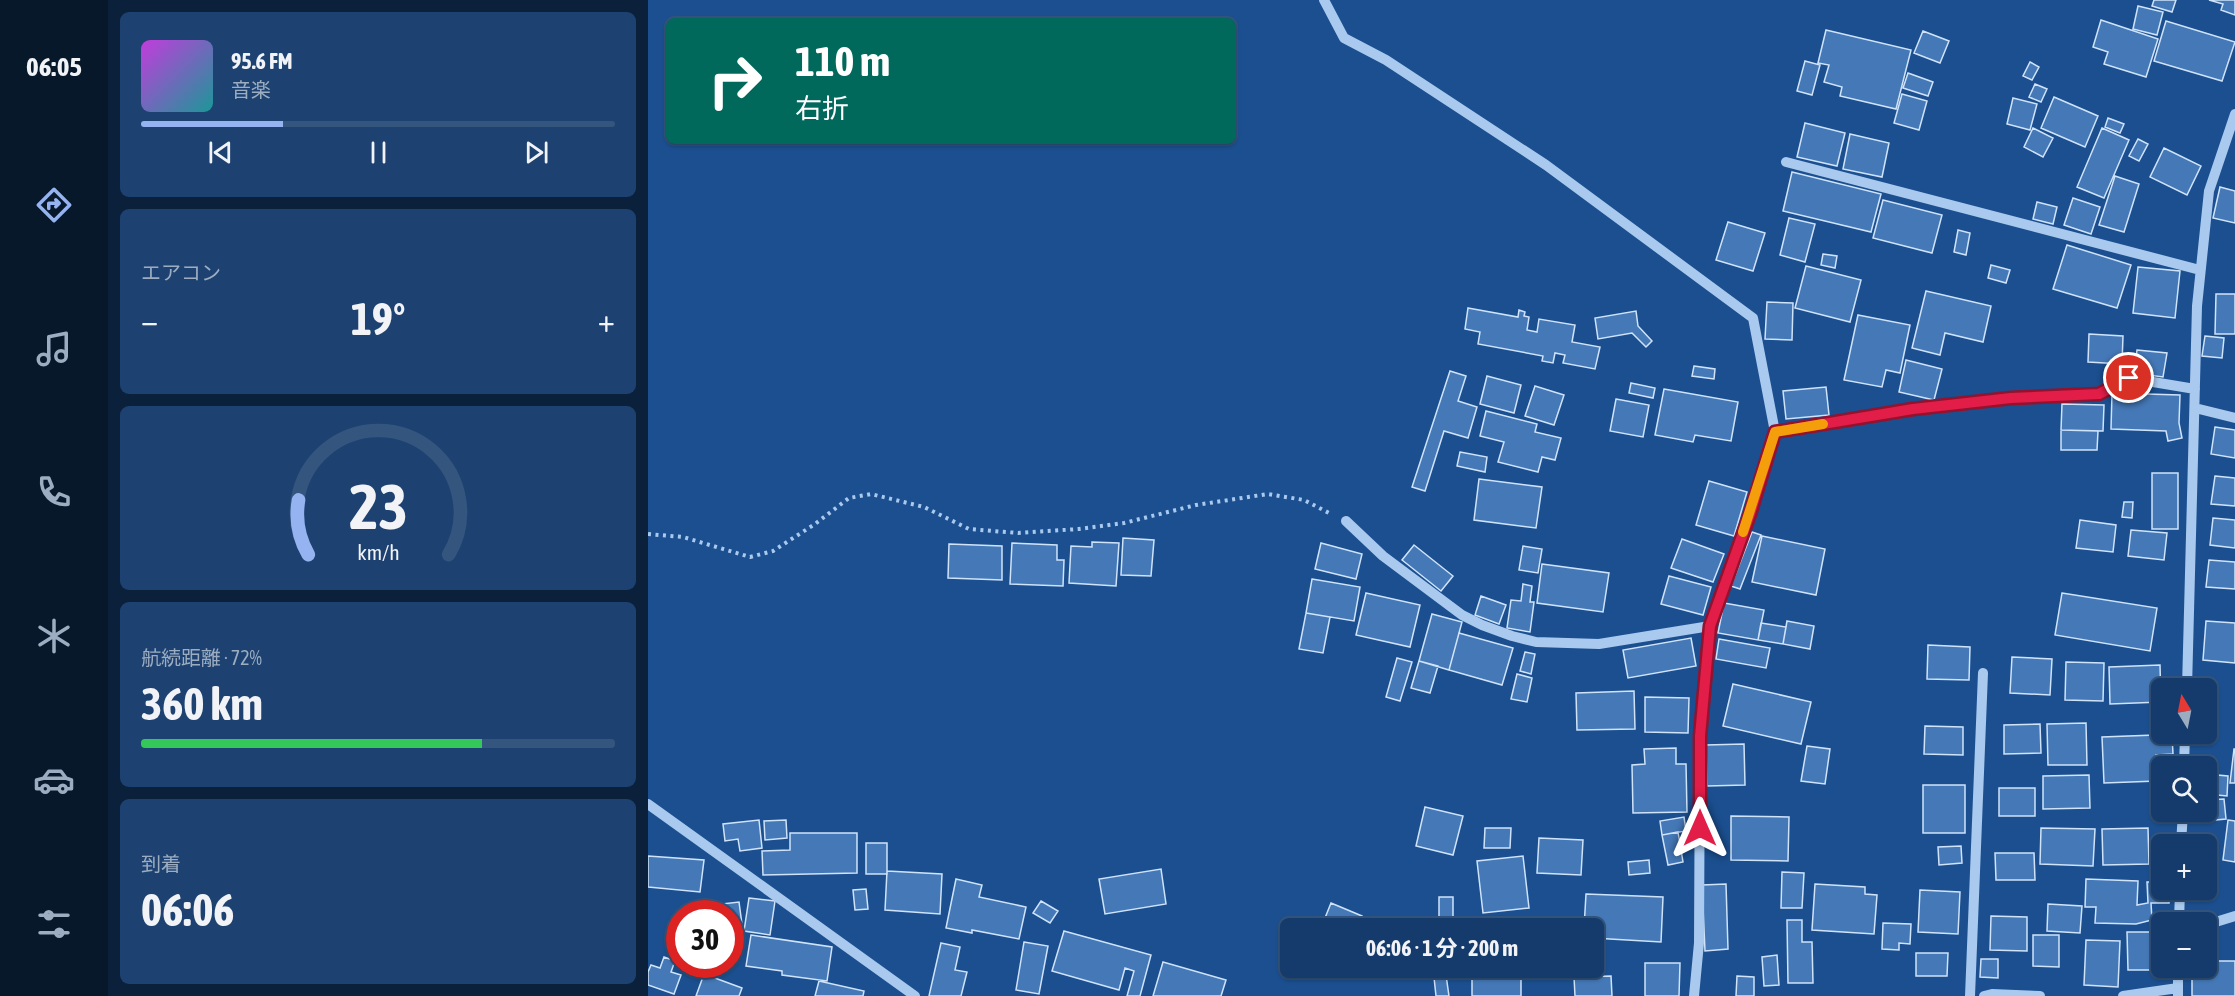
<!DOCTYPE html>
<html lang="ja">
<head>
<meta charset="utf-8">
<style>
  :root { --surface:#143b6b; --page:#1d4271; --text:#f1f3f6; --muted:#9dadc1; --line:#33557e; --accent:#95b2f1 }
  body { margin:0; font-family:"Asap Condensed","Noto Sans JP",sans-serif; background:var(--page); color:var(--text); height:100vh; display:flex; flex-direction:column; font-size:22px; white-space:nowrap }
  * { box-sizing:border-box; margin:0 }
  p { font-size:20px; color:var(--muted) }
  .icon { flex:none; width:33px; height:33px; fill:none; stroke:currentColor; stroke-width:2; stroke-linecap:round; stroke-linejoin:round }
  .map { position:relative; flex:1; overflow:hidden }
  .drawer { display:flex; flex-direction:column; gap:12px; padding:12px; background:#0b203b; width:540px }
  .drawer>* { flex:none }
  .guide { position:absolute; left:18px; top:18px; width:570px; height:126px; border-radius:9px; box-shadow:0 2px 4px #0004,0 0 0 2px var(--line); background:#00695c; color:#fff; overflow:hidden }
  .needle { width:39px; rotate:350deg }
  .controls { position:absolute; left:1503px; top:678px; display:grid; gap:12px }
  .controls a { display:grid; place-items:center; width:66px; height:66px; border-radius:9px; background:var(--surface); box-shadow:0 2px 4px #0004,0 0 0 2px var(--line); font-size:30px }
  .speed { position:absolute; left:18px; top:900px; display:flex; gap:12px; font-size:30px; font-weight:700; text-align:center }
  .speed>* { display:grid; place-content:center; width:78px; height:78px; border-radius:50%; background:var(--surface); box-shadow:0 2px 4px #0004,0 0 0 2px var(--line); line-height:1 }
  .speed .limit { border:9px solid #d22; background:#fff; color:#111 }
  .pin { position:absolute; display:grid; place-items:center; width:51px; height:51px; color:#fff; margin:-26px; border:3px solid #fff; border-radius:50%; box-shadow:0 2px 6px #0007 }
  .me { position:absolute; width:66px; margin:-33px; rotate:0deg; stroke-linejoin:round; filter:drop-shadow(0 0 4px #0008) }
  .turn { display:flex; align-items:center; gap:21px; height:126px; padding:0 30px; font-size:27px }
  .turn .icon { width:78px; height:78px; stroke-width:2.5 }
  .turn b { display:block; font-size:42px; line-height:51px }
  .big { font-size:45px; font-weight:700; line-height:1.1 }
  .drawer .tile { flex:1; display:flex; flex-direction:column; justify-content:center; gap:9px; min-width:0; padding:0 21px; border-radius:9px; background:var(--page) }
  .drawer .dial { align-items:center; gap:0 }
  .dial svg { height:156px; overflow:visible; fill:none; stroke:var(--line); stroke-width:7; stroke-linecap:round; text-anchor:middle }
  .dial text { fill:var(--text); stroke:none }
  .song { display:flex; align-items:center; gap:18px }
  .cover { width:72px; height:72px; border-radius:9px; background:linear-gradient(135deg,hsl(290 70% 55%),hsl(180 70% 35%)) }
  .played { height:6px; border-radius:3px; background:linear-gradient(90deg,var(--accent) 30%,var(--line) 30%) }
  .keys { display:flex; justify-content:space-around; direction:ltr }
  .heat { display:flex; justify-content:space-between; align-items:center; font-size:33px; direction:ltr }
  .charge { height:9px; border-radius:4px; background:linear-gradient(90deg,#34c759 72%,var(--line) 0) }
  .trip { position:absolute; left:632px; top:918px; width:324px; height:60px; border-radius:9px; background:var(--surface); box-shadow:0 2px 4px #0004,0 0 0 2px var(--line); font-weight:700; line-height:60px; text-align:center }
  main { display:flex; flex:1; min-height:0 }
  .tab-bar { display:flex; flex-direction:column; width:108px; justify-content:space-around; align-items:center; background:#08182b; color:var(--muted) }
  .tab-bar .icon { width:42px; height:42px }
  .tab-bar .selected { color:var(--accent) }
  .tab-bar b { font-size:27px; color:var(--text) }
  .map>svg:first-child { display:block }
  .building { fill:#4478b7; stroke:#cfe3fa; stroke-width:1.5 }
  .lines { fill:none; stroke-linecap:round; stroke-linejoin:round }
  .path { stroke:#a9c9ee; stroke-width:4; stroke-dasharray:3 4.5; stroke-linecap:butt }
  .minor { stroke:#a9c9ee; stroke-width:10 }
  .route-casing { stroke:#92132f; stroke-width:15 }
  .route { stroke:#e11d48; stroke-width:10 }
  .slow { stroke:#f59e0b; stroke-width:10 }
</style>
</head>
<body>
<main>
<nav class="tab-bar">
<b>06:05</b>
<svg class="icon selected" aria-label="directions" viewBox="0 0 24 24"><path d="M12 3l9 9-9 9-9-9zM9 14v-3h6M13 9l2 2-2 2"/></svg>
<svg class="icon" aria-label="music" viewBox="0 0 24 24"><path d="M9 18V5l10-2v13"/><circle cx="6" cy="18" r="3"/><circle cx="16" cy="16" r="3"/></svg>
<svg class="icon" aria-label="phone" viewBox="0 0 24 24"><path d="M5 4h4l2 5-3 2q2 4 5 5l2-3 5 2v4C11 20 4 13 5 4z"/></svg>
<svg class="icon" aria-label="climate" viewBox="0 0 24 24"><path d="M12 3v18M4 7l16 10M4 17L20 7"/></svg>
<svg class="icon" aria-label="car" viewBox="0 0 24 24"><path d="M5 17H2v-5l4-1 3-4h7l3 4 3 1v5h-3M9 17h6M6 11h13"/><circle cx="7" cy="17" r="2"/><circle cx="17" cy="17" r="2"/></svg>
<svg class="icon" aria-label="filters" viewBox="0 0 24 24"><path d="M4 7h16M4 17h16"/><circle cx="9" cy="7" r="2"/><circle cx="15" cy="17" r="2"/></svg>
</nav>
<section class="drawer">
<div class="tile">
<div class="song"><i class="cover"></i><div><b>95.6 FM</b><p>音楽</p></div></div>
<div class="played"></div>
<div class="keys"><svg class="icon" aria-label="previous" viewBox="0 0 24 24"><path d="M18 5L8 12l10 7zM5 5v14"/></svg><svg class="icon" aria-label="pause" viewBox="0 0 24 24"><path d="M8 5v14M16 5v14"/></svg><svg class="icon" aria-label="next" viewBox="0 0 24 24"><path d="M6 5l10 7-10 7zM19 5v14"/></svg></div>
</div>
<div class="tile"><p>エアコン</p>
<div class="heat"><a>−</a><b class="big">19°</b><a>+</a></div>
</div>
<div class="tile dial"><svg viewBox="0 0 100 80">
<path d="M14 69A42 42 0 1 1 86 69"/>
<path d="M14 69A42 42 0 0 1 9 41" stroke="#95b2f1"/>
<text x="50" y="56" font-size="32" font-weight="700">23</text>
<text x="50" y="72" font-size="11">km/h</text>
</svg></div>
<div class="tile"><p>航続距離 · 72%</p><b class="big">360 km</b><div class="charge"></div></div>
<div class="tile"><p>到着</p><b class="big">06:06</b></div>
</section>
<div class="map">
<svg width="1587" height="996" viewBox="0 0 1587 996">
  <rect width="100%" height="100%" fill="#1b4f8f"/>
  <path class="building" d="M1506,0H1528L1524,12L1504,6Z
    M1561,0H1587V15L1573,10L1575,4Z
    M1490,6L1515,12L1509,35L1485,29Z
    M1453,20L1510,39L1498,77L1456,64L1460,52L1445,47Z
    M1518,21L1587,42L1574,81L1506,61Z
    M1178,30L1263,50L1248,109L1192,96L1194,87L1176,82L1181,65L1170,63Z
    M1275,31L1301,41L1292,63L1266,53Z
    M1157,61L1172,65L1164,95L1149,91Z
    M1382,62L1391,67L1384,80L1375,76Z
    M1260,73L1285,82L1280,96L1255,88Z
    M1387,84L1399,89L1393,102L1381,97Z
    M1254,94L1279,101L1271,130L1246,123Z
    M1406,97L1450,116L1437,147L1393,128Z
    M1365,98L1389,104L1382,130L1359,124Z
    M1460,118L1476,124L1472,133L1457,127Z
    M1157,123L1197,133L1189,166L1149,157Z
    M1385,128L1405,138L1395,157L1376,147Z
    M1454,128L1481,140L1456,198L1429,187Z
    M1202,134L1241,143L1234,177L1195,169Z
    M1490,139L1500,144L1491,161L1481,156Z
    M1516,148L1553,166L1539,195L1502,177Z
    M1144,172L1233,194L1223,232L1135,211Z
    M1467,176L1491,184L1476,232L1451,225Z
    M1572,187L1587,191V223L1565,218Z
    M1425,198L1452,207L1443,234L1416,225Z
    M1235,200L1294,215L1284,253L1225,238Z
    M1389,202L1409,207L1405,224L1385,219Z
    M1141,218L1167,224L1157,262L1132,255Z
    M1080,222L1117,233L1105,271L1068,260Z
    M1310,230L1322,233L1318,255L1306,252Z
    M1419,245L1483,265L1469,308L1405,289Z
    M1175,254L1189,256L1187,268L1173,265Z
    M1343,265L1362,270L1358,283L1340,278Z
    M1158,266L1213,280L1202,322L1147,308Z
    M1490,267L1532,271L1527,318L1485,313Z
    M1278,291L1343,306L1335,342L1297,333L1292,355L1264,348Z
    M1568,294H1587V334H1567Z
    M1119,302L1145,303L1144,340L1117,339Z
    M820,308L870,317L871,310L877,312L876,316L881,317L879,330L889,332L891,319L927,325L924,342L952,347L947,369L915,363L917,355L907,353L905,363L894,361L895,356L830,344L832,332L817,329Z
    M988,311L990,326L1004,341L998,347L984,333L950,339L947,318Z
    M1210,315L1262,325L1252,373L1238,370L1234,387L1196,380Z
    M1441,334L1475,336L1474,364L1440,362Z
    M1557,336L1576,338L1574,358L1554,356Z
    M1489,350L1519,353L1515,377L1486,373Z
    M1258,360L1294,369L1286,400L1251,392Z
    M1046,366L1067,369L1066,379L1044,376Z
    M802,371L818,376L810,401L829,407L820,438L796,431L777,491L764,487Z
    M839,376L873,385L866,413L832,404Z
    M983,383L1007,388L1005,398L981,393Z
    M887,386L916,395L906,425L877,416Z
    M1178,387L1181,415L1138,419L1135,391Z
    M1016,389L1090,402L1083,441L1047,435L1045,442L1007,435Z
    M1464,393L1532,395L1531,423L1534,438L1520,441L1518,431L1463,429Z
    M968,399L1001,405L995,437L962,431Z
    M1414,404L1456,405L1455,431L1413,430Z
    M838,411L889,424L887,432L913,438L907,460L894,457L890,472L850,462L856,442L832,436Z
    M1567,427L1587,430V458L1563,454Z
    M1413,430L1450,431L1449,450H1413Z
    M812,452L839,457L837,472L809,466Z
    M1504,473H1530V529H1504Z
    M1567,476L1587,478V506L1563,504Z
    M831,479L894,487L888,528L826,520Z
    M1061,481L1099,492L1086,536L1048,525Z
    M1476,502H1485L1484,518L1474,517Z
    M1565,518L1587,520V548L1562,545Z
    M1432,520L1468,525L1465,552L1428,548Z
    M1483,530L1519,533L1516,560L1480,556Z
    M1104,532L1113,535L1092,589L1083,586Z
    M1114,536L1177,549L1168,595L1104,582Z
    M475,538L506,540L503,576L473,575Z
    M1034,539L1076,554L1065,582L1023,568Z
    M444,542L471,543L468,586L421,583L423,546L444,547Z
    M364,543L409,545V560H416L415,586L362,584Z
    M673,543L714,554L708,579L667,569Z
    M301,544L354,546V580L300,578Z
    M766,545L805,576L793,591L754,560Z
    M875,546L894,549L890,573L871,570Z
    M1561,560L1587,562V589L1558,587Z
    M894,564L961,573L955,612L889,603Z
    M1021,576L1063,587L1055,615L1013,604Z
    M664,579L712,587L706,621L658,613Z
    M875,584L884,586L882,602H886L882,632L859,628L863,600L873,601Z
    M718,593L772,605L762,647L708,635Z
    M1414,593L1509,608L1502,651L1407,635Z
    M833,596L858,605L851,624L827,615Z
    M1076,603L1116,610L1110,640L1070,633Z
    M658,613L682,617L675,653L651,649Z
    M784,614L814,622L801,670L771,661Z
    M1139,621L1166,626L1162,649L1135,644Z
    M1558,621L1587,623V663L1555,660Z
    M1113,623L1138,627L1135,644L1110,640Z
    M811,633L865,648L854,685L801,670Z
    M1043,638L1048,666L980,678L975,650Z
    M1071,639L1122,648L1118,668L1068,659Z
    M1280,645L1322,647L1321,680L1279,679Z
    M877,652L887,654L883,674L872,671Z
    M1364,657L1404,659L1402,695L1362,693Z
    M749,658L764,662L752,701L738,697Z
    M771,661L790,666L782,693L763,688Z
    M1418,662L1456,663L1455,701L1417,700Z
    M1512,665L1513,702L1462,704L1461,667Z
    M869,674L884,678L879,702L863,699Z
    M1085,684L1163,702L1153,744L1075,726Z
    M986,691L987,729L929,730L928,693Z
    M997,697L1041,698L1040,733L997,732Z
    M1438,723L1439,765H1400L1399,724Z
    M1392,724L1393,753L1356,754V725Z
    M1277,726L1315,727V755L1276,754Z
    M1507,733L1524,734L1525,754L1508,755L1509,781L1456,783L1454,737L1507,735Z
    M1096,744L1097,785L1059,786L1058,745Z
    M1159,746L1182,749L1177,784L1153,781Z
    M1028,748V764H1038L1039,812L985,813L984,765L997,764L996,749Z
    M1586,749H1587V783H1582Z
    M1558,774L1580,776L1579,796L1558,794Z
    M1441,775L1442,808L1395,809V776Z
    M1275,785H1317V833H1275Z
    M1351,788H1387V816H1351Z
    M1576,799L1578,819L1557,821L1556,812H1558V800Z
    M777,807L815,816L805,855L768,846Z
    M1083,816L1141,817L1140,861L1083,860Z
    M1036,817L1038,831L1014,835L1012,821Z
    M111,820L114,848L92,851L90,839L77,841L75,824Z
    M138,820L139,838L117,840L116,821Z
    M1580,820L1587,821V862L1575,860Z
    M837,828H863L862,848H836Z
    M1393,828L1447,829L1445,866L1392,864Z
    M1500,828L1501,864L1455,865L1454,829Z
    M1030,832L1035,862L1020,865L1014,835Z
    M142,833H209V873L115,875L114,851L142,850Z
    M891,838L935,840L933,875L889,873Z
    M218,843H239V874H218Z
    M1313,846L1314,863L1291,865L1290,847Z
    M1347,853H1386L1387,880H1348Z
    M0,856L56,860L52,892L0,887Z
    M875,856L881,908L835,913L829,861Z
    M1001,860L1002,873L981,875L980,862Z
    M513,869L518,904L457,914L451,879Z
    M239,871L294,874L292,914L237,910Z
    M1134,872L1156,873L1154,908H1133Z
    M308,879L334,885L331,897L378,907L371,939L324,930V933L298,928Z
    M1438,879L1490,881L1489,905L1500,903L1499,882H1514V890H1521V903H1503L1504,920L1488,924L1447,923L1448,907H1437Z
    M1078,884L1080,949L1057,951L1054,885Z
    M1167,884L1217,887V894L1229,895L1226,934L1164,930Z
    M218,889L220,909L207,910L205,890Z
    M1272,890L1312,892L1310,934L1270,932Z
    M938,894L1015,897L1013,942L945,938V928H936Z
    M791,897H805V924H791Z
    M101,898L127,901L122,935L96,931Z
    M393,901L410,911L402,923L385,913Z
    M91,902L96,939L82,941V914H58L57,906Z
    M683,903L714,916L712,921L729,928H673Z
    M1400,904L1434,906L1432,933L1399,931Z
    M1343,916L1379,917V951L1342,950Z
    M1139,920H1154V942H1164L1165,983H1140Z
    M1235,923L1263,924L1262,944L1251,943V950L1234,949Z
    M895,926L927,928H895Z
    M416,931L503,955L492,996H479L486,971L477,968L471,990L404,971Z
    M1479,932H1514V968H1519V970H1480Z
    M103,935L184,947L179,981L134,975V971L98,966Z
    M1385,935H1411V967L1385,966Z
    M1438,940L1472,941L1470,987L1436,985Z
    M376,942L400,946L391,994L368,990Z
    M293,943L312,947L307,970L319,972L313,996H281Z
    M1268,953H1300L1299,976H1268Z
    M1129,955L1131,985L1116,986L1114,957Z
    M16,957L27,961L23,972L33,975L26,994L0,985V972L3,965L12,968Z
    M1333,959H1350V978L1332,977Z
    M1558,961H1587V996H1544V968H1558Z
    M515,962L578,980L573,996H505Z
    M997,963H1032L1031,996H997Z
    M785,968H797L801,996H788Z
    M853,968H873V996H824V977H853Z
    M56,974L94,988L91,996H48Z
    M963,976L964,996H927L926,977Z
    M1089,976L1106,977V996H1088Z
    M171,981L216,991L215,996H167Z"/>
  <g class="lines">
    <path class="path" d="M0,534L35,537L102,557L125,551L167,524L201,498L223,494L276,507L321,529L370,533L431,529L476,523L548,505L620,494L656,500L683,514"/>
    <path class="minor" d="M676,0L696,38L738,60L898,165L1105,318L1127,432L1102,514L1062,626L1052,736L1051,943L1046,996
      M1138,162L1552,270
      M1547,408L1587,418
      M1127,432L1265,409L1363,398L1451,394L1481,378L1547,389
      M698,521L735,556L814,615L834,625L864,636L888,642L951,644L1062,626
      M1539,688L1549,306L1561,191L1587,114
      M1536,766L1537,734
      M0,804L267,996
      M1533,844L1535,812
      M1531,922L1532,890
      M1558,925L1587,916
      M1322,996L1335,673
      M1336,996L1344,994L1392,996
      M1475,996L1530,988
      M1530,996V968"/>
  </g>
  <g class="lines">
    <defs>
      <path id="route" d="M1052,828V736L1062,626L1102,514L1127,432L1265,409L1363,398L1451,394L1481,378"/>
    </defs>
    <use href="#route" class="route-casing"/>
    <use href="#route" class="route"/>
    <path class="slow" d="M1095,532L1127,432L1175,424"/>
  </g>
</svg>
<div class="controls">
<a><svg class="needle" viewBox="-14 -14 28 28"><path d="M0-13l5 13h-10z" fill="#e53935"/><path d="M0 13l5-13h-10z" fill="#9dadc1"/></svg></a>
<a><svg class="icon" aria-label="search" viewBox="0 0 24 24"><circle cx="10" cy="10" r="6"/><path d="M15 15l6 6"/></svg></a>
<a>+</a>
<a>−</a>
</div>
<div class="speed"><div class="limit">30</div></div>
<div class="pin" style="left:1481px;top:378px;background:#d93025"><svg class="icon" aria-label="arrive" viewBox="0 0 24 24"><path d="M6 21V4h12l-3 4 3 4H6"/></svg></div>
<svg class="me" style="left:1052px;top:828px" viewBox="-20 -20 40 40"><path d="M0-17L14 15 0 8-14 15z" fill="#e11d48" stroke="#fff" stroke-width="4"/></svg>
<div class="trip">06:06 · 1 分 · 200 m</div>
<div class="guide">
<div class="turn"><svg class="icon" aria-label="right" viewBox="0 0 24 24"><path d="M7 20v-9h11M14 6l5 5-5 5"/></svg><div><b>110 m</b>右折</div></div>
</div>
</div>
</main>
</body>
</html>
